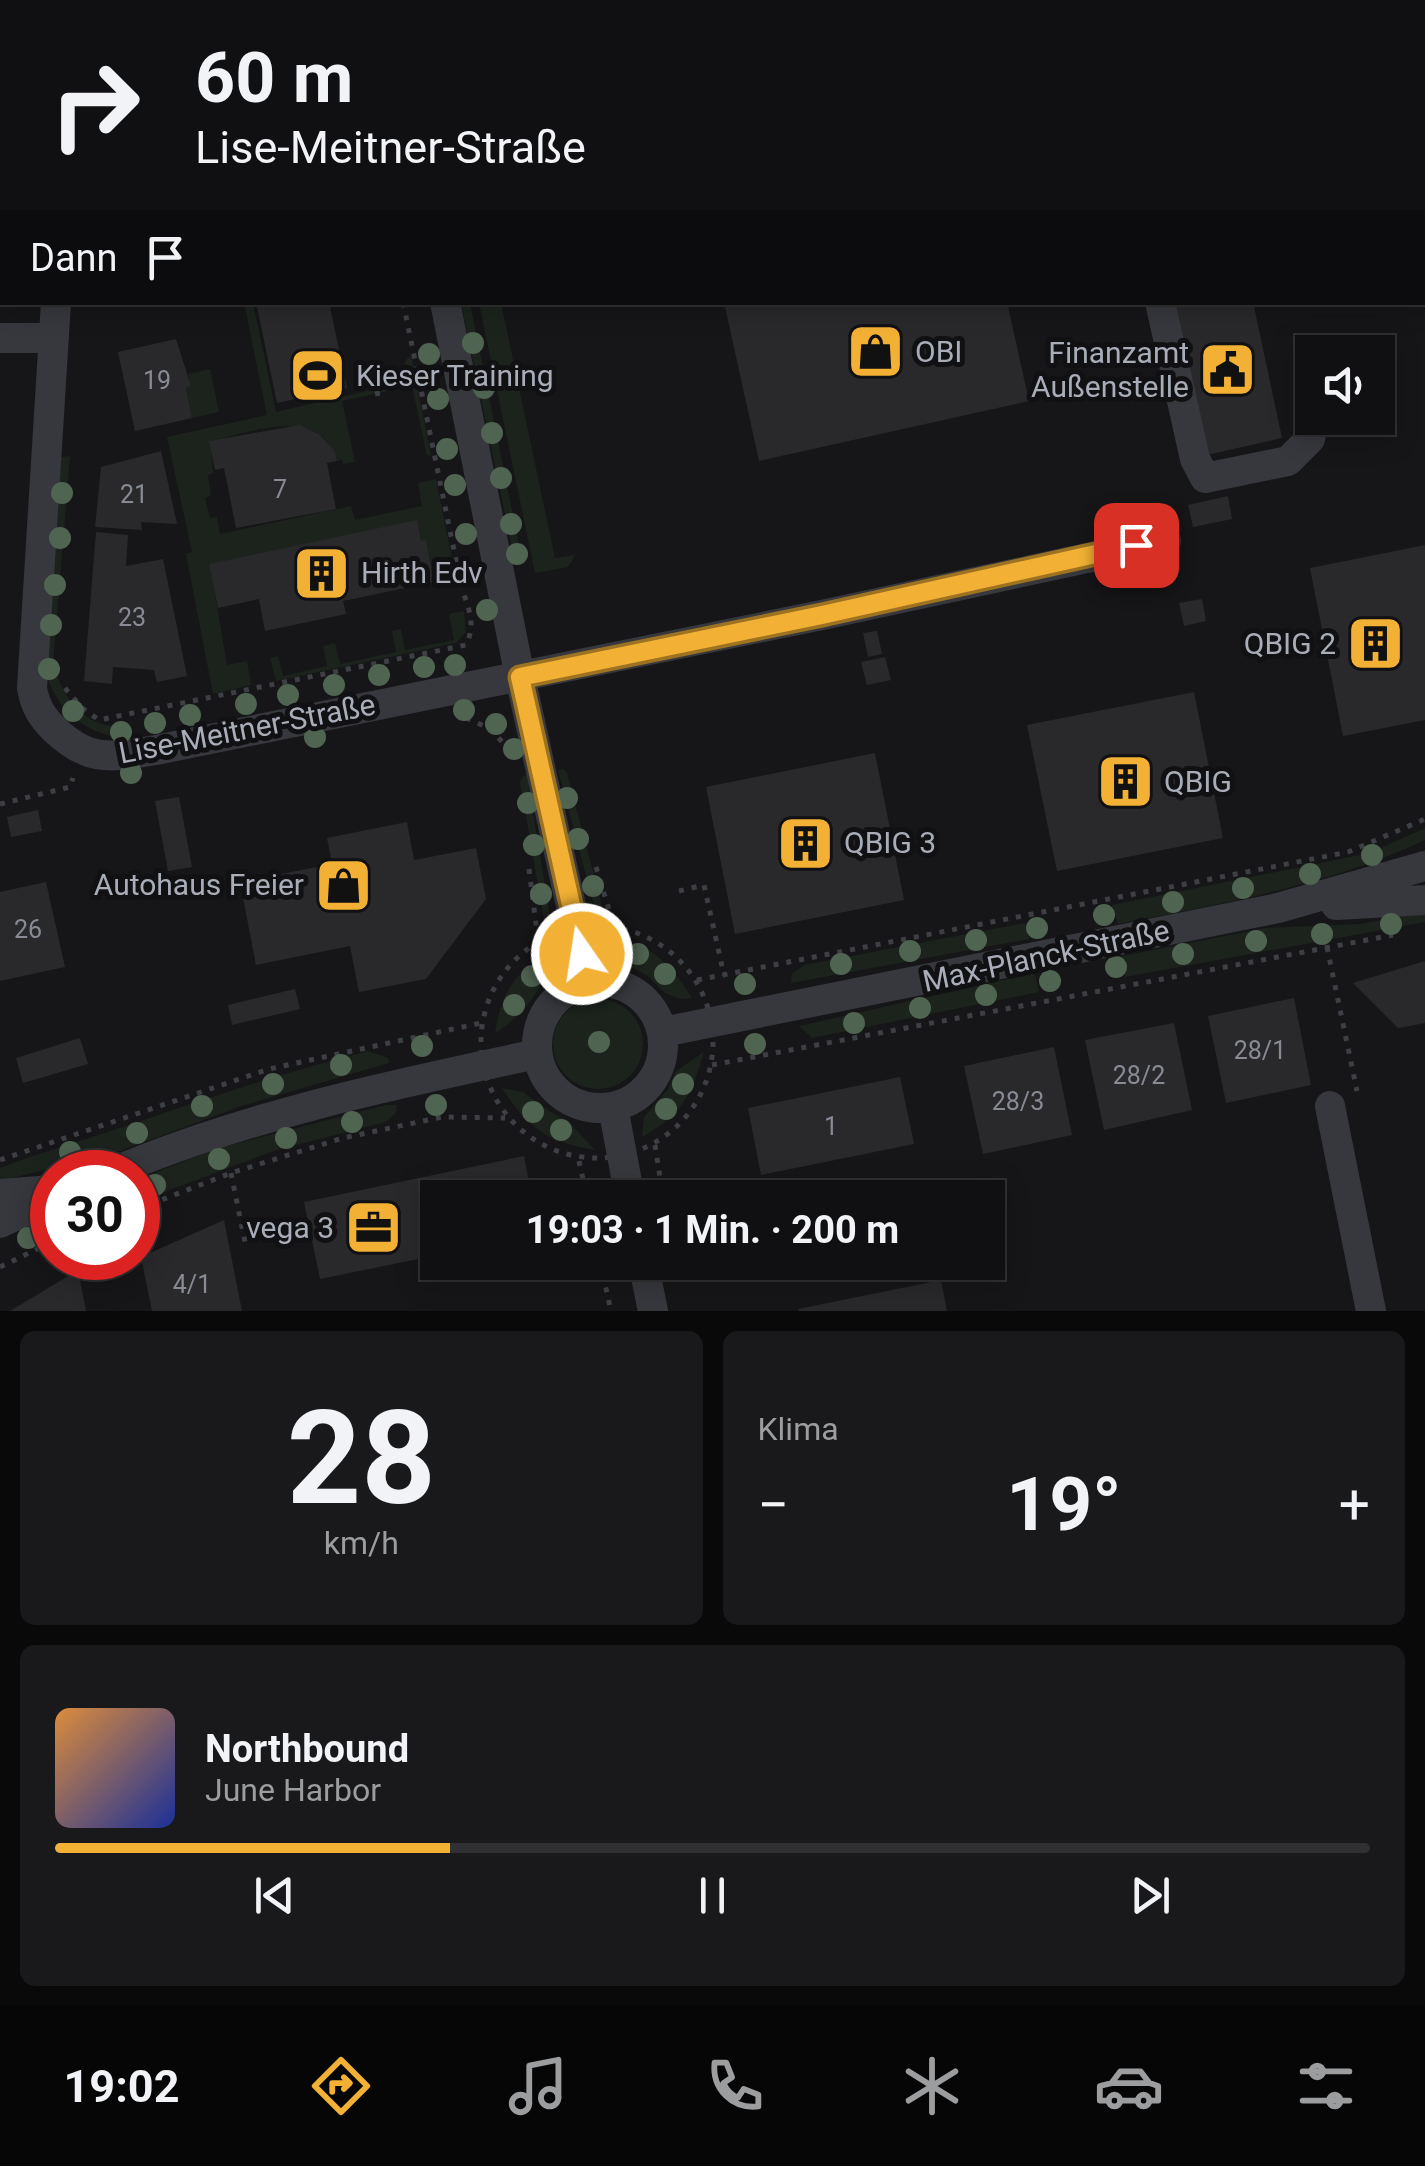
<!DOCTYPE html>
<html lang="de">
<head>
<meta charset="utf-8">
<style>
  :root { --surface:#101012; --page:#19191b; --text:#f1f3f6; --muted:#9c9d9f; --line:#303032; --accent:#f2b134 }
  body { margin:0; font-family:Roboto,sans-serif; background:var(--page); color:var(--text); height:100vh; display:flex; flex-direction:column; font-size:38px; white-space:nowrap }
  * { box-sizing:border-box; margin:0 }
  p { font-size:32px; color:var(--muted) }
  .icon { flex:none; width:55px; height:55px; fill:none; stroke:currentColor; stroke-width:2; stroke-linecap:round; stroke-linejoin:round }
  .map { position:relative; height:1311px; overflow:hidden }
  .sheet { display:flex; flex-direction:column; gap:20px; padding:20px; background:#09090a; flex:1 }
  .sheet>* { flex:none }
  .top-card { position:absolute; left:0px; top:0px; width:1425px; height:305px; box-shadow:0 5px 25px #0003,0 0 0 2px var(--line); background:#101012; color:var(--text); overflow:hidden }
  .buttons { position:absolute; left:1295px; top:335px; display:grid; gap:20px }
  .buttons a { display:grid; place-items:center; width:100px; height:100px; border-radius:0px; background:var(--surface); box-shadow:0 5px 25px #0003,0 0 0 2px var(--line); font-size:50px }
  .speed { position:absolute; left:30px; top:1150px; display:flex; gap:20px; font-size:50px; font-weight:700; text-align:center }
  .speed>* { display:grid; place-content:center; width:130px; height:130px; border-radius:50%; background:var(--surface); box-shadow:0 5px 25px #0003,0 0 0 2px var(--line); line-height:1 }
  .speed .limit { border:15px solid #d22; background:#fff; color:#111 }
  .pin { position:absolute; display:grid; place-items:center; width:85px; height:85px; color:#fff; margin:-42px; border-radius:20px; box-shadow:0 5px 15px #0006 }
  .me { position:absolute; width:110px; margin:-55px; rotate:347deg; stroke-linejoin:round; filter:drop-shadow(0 0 8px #0008) }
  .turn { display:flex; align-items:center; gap:35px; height:210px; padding:0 30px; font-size:45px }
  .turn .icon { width:130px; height:130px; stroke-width:2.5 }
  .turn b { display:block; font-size:70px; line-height:85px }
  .then { display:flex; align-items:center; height:95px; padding:0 30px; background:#0003; gap:20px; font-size:38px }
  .big { font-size:75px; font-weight:700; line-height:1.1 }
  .sheet .card { flex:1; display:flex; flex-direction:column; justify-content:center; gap:15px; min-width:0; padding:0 35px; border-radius:15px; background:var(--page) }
  .sheet .dial { align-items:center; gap:0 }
  .dial b { font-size:130px; line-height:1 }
  .song { display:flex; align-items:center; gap:30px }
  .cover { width:120px; height:120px; border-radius:15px; background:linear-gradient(135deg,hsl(30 70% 55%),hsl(230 70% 35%)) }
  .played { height:10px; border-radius:5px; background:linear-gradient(90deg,var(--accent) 30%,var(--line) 30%) }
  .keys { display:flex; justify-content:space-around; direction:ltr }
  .heat { display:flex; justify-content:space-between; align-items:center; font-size:55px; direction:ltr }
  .sheet .tiles { flex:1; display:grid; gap:20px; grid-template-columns:1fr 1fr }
  .card:last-child { grid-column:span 2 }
  .trip { position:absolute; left:420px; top:1180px; width:585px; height:100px; border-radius:0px; background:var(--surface); box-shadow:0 5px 25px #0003,0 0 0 2px var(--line); font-weight:700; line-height:100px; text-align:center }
  .tab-bar { display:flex; height:160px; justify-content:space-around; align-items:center; background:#060607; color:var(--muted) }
  .tab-bar .icon { width:70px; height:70px }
  .tab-bar .selected { color:var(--accent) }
  .tab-bar b { font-size:45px; color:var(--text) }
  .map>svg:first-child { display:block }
  .green { fill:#1c231d }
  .building { fill:#29292c }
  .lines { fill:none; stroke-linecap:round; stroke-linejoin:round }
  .path { stroke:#3d3f44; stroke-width:5; stroke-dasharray:5 8; stroke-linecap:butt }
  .minor { stroke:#37383d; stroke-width:30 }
  .tree { fill:#506452 }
  .route-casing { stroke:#9d7322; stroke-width:25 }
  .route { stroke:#f2b134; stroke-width:18 }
  .labels { text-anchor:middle; stroke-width:10; stroke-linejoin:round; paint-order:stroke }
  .number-label { font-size:25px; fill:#888b94 }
  .poi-label { font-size:30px; fill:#a8adb8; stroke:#111113; text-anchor:start }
  .street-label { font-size:30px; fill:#a8adb8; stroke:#111113 }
</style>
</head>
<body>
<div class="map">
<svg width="1425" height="1311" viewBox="0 0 1425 1311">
  <rect width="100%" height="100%" fill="#161618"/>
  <path class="green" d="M244,303H253L276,412L406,382L405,361L411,355L431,455L427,456L412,386L342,401L355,462L343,464L342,460L337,461C320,404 252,432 210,441L213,473L208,475L211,495L205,498L210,518L217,517L220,534L351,506L355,520L422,506L418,483L436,479L456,578L434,582L426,541H421L417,521L210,564L227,665L247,661L251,685L213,694L186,554L192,552L167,437L267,415Z
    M461,303H470L522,560L515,562Z
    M479,303H501L555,558L575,555L568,567L535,573Z
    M210,369L219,412L192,418L186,388L191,386L188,374Z
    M70,456L53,664C66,705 84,727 130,728L131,738C88,737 57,712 45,671L61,457Z
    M464,611L466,632L456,643L276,681L270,658L278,656L283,676L327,666L323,646L335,643L340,664L396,652L392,631L401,629L405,650L454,640L449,614Z
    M563,769L567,773L605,917L598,921L558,770Z
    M523,776H527L552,929L546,931L520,782Z
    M1425,828V840C1328,886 1222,903 1118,924L1112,905L1370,853Z
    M1425,911V922L1125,977L1122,956L1266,928L1361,924Z
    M1025,923L1029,939L791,983L792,974L804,965Z
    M607,939C647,938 672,966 692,998L680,999L665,993L648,976L620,961Z
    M555,949C549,981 524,1016 495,1033C502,990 516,970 555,949Z
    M1035,973L1039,992L812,1038L799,1026Z
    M553 1044a45 45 0 1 1 90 0a45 45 0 1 1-90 0Z
    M368,1051L388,1058L389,1063L241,1106L123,1150L0,1181V1168C44,1151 88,1139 132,1124C211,1097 288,1071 368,1051Z
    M704,1052C691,1095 683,1114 642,1137L644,1117L668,1089L676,1071Z
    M502,1088L523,1092L552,1113L567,1120L595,1150C547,1142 528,1128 502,1088Z
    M386,1105H397L396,1113L386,1122L276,1150L138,1202V1179L219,1148Z"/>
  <path class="building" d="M256,302H329L347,388L277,403Z
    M724,302H1007L1029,401L759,461Z
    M1174,302H1253L1282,438L1207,455Z
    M176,339L191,386L186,388L192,418L135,431L118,352Z
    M300,425L320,435L334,450L337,461L327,463L336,509L236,528L224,468L215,470L209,441Z
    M161,451L177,524L141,522L142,530L95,527L101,467Z
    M1228,496L1232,519L1193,527L1188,505Z
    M417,520L421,541L426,540L434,582L343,601L346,614L265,631L259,599L218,608L209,564Z
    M96,532L128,535L126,566L163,559L187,676L157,682L154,670L113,667L112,684L84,681Z
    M1425,545V720L1343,736L1310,568Z
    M1202,599L1206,621L1184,626L1179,603Z
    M877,631L882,654L868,657L863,633Z
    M885,657L891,680L867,685L861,662Z
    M1194,692L1223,838L1057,871L1027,725Z
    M875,753L904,900L735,934L706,787Z
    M179,797L192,867L168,871L155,801Z
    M38,810L42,831L11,837L7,817Z
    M407,822L414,860L476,848L486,899L426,979L359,992L350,946L256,965L240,882L332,864L327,838Z
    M46,882L65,967L0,981V892Z
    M1425,961V1023L1398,1028L1353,983Z
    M295,989L300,1009L232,1025L228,1005Z
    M1294,998L1311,1085L1226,1103L1208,1016Z
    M1174,1023L1192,1110L1104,1130L1085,1040Z
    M80,1038L88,1064L23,1083L16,1058Z
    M1054,1047L1072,1135L983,1154L964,1066Z
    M900,1077L914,1144L761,1175L748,1108Z
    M524,1156L532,1198H438V1255L320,1279L304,1202Z
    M224,1220L242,1311H152L141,1257Z
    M78,1270L86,1311H10Z
    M941,1280L947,1311H799L798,1309Z"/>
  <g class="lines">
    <path class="path" d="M410,0V2
      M1411,0L1412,2
      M1422,52L1425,64
      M0,98H2
      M0,174H2
      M378,396L376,386L394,382
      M65,688L82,708L99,720L466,645C476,625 469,609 462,589L403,302
      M466,718L491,729L502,742
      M0,804L70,787L73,778
      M596,867L614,926
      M529,869L538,940
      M679,891L704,885L724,975
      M481 1042a116 116 0 1 1 232 0a116 116 0 1 1-232 0Z
      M1327,947L1357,1091
      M697,980L1348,852L1425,819
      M712,1065L1393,935
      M655,1145L660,1177
      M0,1160L269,1069L481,1023
      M579,1161L587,1198
      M231,1173L246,1247
      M545,1198H546
      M138,1209L231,1173L343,1138L442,1117L505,1118
      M560,1262L563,1279
      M600,1262L611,1311
      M0,1267L52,1242"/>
    <path class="minor" d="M232,0V2
      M1093,0V2
      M0,35L2,47
      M56,302L32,688C35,706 42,717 54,729C89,763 111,757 156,750L822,615L1166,541
      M445,302L520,677L588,982
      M1160,302L1195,459L1205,478L1288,461L1310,439L1315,418
      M0,338H54
      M1336,905L1425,900
      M537 1045a63 63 0 1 1 126 0a63 63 0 1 1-126 0Z
      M663,1032L1278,908L1425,866
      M1330,1106L1371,1311
      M613,1107L630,1198
      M113,1172C248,1115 395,1084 537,1054
      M0,1194L52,1190
      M0,1223L52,1199
      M643,1262L653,1311"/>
  </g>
  <g class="tree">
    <circle cx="473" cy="343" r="11"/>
    <circle cx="429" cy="354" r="11"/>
    <circle cx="484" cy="388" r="11"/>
    <circle cx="438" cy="399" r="11"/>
    <circle cx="492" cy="433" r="11"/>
    <circle cx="447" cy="449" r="11"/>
    <circle cx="501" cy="478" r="11"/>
    <circle cx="455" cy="485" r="11"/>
    <circle cx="62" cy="493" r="11"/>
    <circle cx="511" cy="524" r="11"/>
    <circle cx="466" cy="534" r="11"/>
    <circle cx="60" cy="538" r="11"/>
    <circle cx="517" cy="554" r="11"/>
    <circle cx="55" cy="585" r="11"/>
    <circle cx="487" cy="610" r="11"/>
    <circle cx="51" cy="625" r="11"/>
    <circle cx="455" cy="665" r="11"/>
    <circle cx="424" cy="667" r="11"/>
    <circle cx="49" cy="669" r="11"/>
    <circle cx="379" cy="675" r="11"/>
    <circle cx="334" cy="685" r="11"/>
    <circle cx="288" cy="695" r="11"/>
    <circle cx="246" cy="704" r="11"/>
    <circle cx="464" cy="710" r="11"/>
    <circle cx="73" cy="711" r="11"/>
    <circle cx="190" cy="715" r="11"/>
    <circle cx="155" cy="723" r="11"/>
    <circle cx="496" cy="724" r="11"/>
    <circle cx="121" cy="732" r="11"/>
    <circle cx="315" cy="737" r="11"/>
    <circle cx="514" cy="749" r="11"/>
    <circle cx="131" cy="773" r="11"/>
    <circle cx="567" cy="798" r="11"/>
    <circle cx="528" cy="803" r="11"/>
    <circle cx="578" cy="839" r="11"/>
    <circle cx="534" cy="845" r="11"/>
    <circle cx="1372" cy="855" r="11"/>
    <circle cx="1310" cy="874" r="11"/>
    <circle cx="593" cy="886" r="11"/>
    <circle cx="1243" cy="888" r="11"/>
    <circle cx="541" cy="894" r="11"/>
    <circle cx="1173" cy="902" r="11"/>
    <circle cx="1104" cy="915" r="11"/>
    <circle cx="1391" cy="924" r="11"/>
    <circle cx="1037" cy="928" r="11"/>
    <circle cx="1322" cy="934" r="11"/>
    <circle cx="976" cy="940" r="11"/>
    <circle cx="1256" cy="941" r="11"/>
    <circle cx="910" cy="951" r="11"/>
    <circle cx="638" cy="954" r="11"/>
    <circle cx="1183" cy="954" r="11"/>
    <circle cx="841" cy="964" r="11"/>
    <circle cx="1116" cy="967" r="11"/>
    <circle cx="665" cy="974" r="11"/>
    <circle cx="532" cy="976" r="11"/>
    <circle cx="1050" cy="981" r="11"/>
    <circle cx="745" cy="984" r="11"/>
    <circle cx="986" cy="995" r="11"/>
    <circle cx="514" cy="1005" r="11"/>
    <circle cx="920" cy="1008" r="11"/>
    <circle cx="854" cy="1023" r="11"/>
    <circle cx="599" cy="1042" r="11"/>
    <circle cx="755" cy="1044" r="11"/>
    <circle cx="422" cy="1046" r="11"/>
    <circle cx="341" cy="1065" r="11"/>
    <circle cx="273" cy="1084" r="11"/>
    <circle cx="683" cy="1084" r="11"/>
    <circle cx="436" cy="1105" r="11"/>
    <circle cx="202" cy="1106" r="11"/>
    <circle cx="666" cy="1109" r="11"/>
    <circle cx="533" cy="1112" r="11"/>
    <circle cx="352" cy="1122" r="11"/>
    <circle cx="561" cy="1130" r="11"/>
    <circle cx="137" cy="1133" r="11"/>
    <circle cx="286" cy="1138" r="11"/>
    <circle cx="70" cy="1152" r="11"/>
    <circle cx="219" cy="1159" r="11"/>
    <circle cx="155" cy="1185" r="11"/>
    <circle cx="28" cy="1238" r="11"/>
  </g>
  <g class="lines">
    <defs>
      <path id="route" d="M582,954L520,677L822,615L1136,545"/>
    </defs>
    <use href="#route" class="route-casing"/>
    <use href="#route" class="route"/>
  </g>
  <defs>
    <symbol id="shop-square" viewBox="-11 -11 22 22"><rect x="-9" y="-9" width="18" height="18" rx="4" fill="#f2b134" stroke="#111113"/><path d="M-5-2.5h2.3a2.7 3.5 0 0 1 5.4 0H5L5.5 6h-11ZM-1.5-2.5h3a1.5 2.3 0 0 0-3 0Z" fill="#111"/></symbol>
    <symbol id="civic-square" viewBox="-11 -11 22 22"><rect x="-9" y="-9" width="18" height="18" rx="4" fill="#f2b134" stroke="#111113"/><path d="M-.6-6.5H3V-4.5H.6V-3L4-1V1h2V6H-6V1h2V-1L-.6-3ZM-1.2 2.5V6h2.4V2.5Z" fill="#111"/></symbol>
    <symbol id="stadium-square" viewBox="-11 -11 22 22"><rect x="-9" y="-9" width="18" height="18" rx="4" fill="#f2b134" stroke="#111113"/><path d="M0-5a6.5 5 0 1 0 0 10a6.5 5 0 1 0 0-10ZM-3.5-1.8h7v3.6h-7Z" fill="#111"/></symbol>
    <symbol id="building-square" viewBox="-11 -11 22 22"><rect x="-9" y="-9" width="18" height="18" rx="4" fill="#f2b134" stroke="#111113"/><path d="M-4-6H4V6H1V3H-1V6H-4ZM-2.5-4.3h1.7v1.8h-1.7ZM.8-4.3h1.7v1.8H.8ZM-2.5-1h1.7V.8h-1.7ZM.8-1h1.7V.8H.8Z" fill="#111"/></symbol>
    <symbol id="office-square" viewBox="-11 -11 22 22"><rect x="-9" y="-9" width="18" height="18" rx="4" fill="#f2b134" stroke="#111113"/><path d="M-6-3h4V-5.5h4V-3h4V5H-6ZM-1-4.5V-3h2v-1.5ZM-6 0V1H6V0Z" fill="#111"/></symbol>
  </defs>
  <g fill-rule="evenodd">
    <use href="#shop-square" x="844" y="320" width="63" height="63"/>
    <use href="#civic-square" x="1196" y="338" width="63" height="63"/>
    <use href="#stadium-square" x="286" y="344" width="63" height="63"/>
    <use href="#building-square" x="290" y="542" width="63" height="63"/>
    <use href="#building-square" x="1344" y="612" width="63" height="63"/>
    <use href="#building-square" x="1094" y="750" width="63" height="63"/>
    <use href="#building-square" x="774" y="812" width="63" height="63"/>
    <use href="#shop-square" x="312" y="854" width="63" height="63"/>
    <use href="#office-square" x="342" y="1196" width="63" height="63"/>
  </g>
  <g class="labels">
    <g class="number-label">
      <text x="157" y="389">19</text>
      <text x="280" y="498">7</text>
      <text x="134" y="503">21</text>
      <text x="132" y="626">23</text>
      <text x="28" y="938">26</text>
      <text x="1260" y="1059">28/1</text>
      <text x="1139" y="1084">28/2</text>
      <text x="1018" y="1110">28/3</text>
      <text x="831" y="1135">1</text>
      <text x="192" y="1293">4/1</text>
    </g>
    <g class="poi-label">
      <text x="915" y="362">OBI</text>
      <text x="1189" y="363" text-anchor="end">Finanzamt<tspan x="1189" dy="34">Außenstelle</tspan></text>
      <text x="356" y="386">Kieser Training</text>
      <text x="361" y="583">Hirth Edv</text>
      <text x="1336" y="654" text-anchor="end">QBIG 2</text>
      <text x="1164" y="792">QBIG</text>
      <text x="844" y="853">QBIG 3</text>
      <text x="304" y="895" text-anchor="end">Autohaus Freier</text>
      <text x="334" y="1238" text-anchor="end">vega 3</text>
    </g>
    <g class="street-label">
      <text transform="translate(247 729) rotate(-11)" y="10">Lise-Meitner-Straße</text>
      <text transform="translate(1046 956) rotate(-12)" y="10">Max-Planck-Straße</text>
    </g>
  </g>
</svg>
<div class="buttons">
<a><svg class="icon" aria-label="sound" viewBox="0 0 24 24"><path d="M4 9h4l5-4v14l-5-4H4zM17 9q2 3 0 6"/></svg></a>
</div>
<div class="speed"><div class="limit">30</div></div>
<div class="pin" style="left:1136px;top:545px;background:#d93025"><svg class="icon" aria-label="arrive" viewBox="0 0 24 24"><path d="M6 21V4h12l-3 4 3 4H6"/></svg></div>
<svg class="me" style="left:582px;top:954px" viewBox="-20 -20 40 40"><circle r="17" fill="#f2b134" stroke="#fff" stroke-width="3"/><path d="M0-11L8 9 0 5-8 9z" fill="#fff"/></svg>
<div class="trip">19:03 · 1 Min. · 200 m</div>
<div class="top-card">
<div class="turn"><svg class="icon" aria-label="right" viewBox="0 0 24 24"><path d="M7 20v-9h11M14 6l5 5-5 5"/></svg><div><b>60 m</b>Lise-Meitner-Straße</div></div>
<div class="then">Dann<svg class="icon" aria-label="arrive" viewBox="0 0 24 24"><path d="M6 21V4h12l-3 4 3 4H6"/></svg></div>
</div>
</div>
<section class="sheet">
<div class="tiles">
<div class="card dial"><b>28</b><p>km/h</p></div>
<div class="card"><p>Klima</p>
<div class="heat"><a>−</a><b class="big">19°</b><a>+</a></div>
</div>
<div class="card">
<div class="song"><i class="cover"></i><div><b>Northbound</b><p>June Harbor</p></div></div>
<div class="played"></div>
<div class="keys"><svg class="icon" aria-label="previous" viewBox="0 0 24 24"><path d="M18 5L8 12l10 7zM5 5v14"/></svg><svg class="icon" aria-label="pause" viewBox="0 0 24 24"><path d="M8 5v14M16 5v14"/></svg><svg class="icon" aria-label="next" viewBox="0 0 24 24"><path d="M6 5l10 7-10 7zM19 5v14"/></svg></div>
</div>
</div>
</section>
<nav class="tab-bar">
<b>19:02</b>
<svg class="icon selected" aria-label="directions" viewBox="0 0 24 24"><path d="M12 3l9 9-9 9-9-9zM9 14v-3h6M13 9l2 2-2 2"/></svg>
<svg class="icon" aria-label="music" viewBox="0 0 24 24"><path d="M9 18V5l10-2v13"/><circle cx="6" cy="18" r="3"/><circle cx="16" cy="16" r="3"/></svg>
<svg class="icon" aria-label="phone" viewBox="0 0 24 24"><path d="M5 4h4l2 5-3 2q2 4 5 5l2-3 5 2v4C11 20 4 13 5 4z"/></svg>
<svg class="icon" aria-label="climate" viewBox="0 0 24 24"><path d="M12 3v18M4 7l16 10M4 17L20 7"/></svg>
<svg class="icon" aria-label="car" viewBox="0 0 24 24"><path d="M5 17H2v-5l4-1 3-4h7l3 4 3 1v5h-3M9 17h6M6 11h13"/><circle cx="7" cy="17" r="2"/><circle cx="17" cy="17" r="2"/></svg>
<svg class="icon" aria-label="filters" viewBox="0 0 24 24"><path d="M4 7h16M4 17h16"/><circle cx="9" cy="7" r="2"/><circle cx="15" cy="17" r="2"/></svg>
</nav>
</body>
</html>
